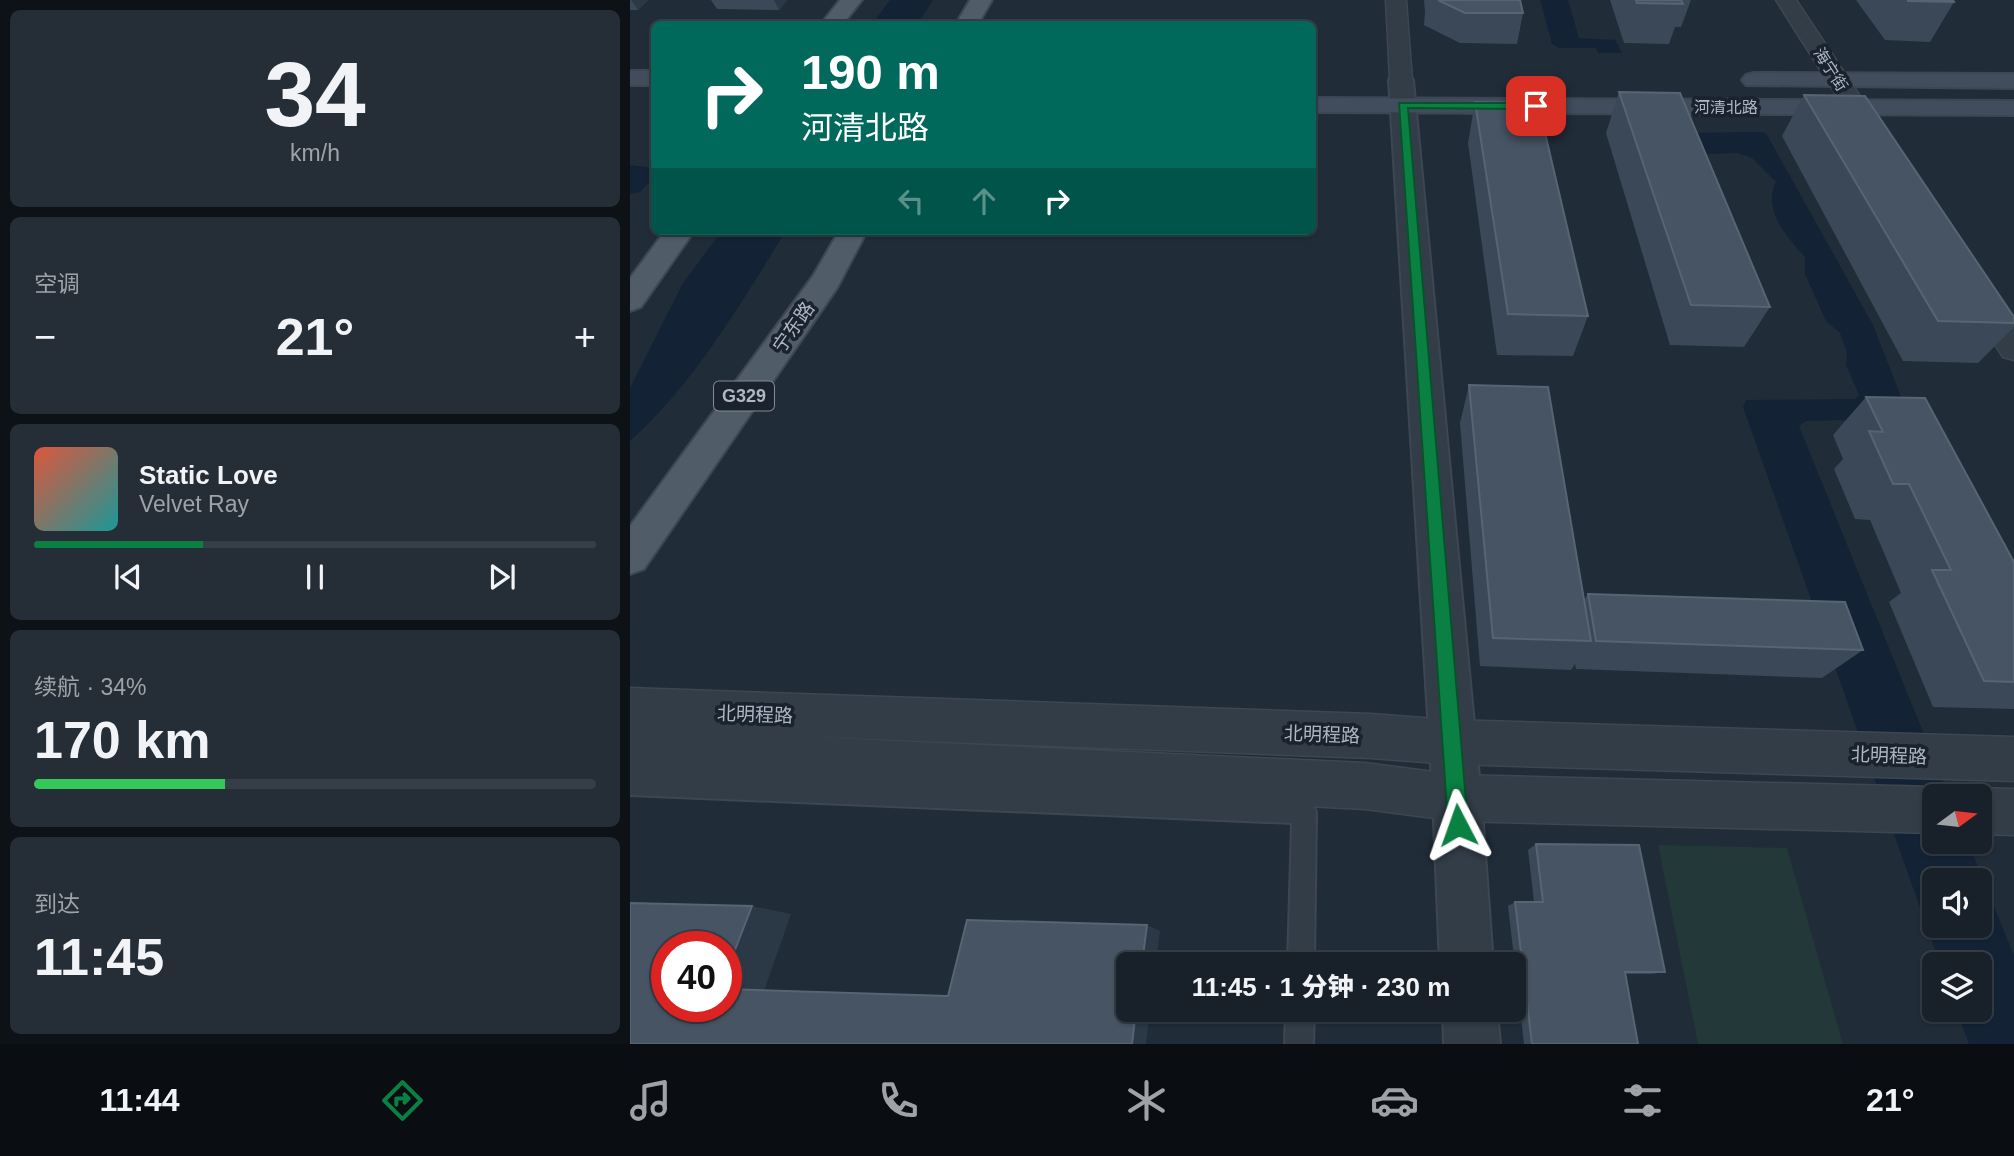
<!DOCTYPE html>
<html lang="zh">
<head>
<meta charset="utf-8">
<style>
  :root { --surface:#18212a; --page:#252e36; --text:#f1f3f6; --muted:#9fa3a8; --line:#363e47; --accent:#0b8043 }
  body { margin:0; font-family:Helvetica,"Noto Sans SC",sans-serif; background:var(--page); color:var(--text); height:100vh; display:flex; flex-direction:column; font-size:26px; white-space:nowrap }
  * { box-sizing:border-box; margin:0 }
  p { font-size:23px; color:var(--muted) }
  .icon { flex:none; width:38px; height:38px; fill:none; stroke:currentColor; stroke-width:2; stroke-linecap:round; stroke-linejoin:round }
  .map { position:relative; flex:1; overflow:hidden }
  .panel { display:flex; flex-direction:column; gap:10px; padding:10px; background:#0d1217; width:630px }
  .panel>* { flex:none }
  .hud { position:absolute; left:21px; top:21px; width:665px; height:214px; border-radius:10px; box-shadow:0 2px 5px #0004,0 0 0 2px var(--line); background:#00695c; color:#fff; overflow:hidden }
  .needle { width:46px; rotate:75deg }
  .controls { position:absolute; left:1292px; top:784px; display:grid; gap:14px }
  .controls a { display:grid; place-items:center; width:70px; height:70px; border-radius:10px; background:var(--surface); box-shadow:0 2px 5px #0004,0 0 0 2px var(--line); font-size:35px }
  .speed { position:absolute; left:21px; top:931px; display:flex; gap:14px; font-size:35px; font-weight:700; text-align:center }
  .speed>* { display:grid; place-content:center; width:91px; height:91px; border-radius:50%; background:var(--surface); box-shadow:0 2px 5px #0004,0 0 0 2px var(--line); line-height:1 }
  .speed .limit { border:10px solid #d22; background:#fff; color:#111 }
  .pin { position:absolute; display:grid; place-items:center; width:60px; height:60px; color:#fff; margin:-30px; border-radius:14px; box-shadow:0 4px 10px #0006 }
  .me { position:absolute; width:77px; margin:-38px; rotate:356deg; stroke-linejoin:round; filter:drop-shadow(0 0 5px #0008) }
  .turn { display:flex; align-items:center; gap:24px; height:147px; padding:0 35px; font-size:32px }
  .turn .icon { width:91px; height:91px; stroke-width:2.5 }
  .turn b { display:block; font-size:49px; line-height:60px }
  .lanes { display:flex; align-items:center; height:66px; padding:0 35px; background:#0003; justify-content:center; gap:35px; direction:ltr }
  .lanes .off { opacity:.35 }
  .big { font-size:52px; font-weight:800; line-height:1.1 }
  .panel .card { flex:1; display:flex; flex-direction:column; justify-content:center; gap:10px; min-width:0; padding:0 24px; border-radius:10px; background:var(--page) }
  .panel .dial { align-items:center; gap:0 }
  .dial b { font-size:91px; line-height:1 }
  .song { display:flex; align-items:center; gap:21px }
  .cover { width:84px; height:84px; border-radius:10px; background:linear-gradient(135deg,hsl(10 70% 55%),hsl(180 70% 35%)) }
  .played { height:7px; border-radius:4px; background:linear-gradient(90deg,var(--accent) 30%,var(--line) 30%) }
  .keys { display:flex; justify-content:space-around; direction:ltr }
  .heat { display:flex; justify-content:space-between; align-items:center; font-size:38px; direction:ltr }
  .charge { height:10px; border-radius:5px; background:linear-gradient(90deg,#34c759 34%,var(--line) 0) }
  .trip { position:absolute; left:486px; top:952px; width:410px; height:70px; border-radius:10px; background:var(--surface); box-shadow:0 2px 5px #0004,0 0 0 2px var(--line); font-weight:800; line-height:70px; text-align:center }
  .tab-bar { display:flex; height:112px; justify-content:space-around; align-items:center; background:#0a0d11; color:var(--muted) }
  .tab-bar .icon { width:49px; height:49px }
  .tab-bar .active { color:var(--accent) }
  .tab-bar b { font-size:32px; color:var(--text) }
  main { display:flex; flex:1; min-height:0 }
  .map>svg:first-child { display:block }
  .green { fill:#223839 }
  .water { fill:#132335; fill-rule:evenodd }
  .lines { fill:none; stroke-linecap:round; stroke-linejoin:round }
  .service-casing { stroke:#3d4652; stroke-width:4 }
  .minor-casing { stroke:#3d4652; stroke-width:3 }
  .tertiary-casing { stroke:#3d4652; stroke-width:4 }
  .secondary-casing { stroke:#3d4652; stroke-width:4 }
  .primary-casing { stroke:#3d4652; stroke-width:4 }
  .service { fill:#333d48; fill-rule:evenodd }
  .minor { fill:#333d48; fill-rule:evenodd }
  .tertiary { fill:#333d48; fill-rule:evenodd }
  .secondary { fill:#414d5c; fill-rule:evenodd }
  .primary { fill:#515c69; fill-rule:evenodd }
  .wall { fill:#3b4857 }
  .shaded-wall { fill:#2b3846 }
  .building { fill:#475463; stroke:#576472; stroke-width:2 }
  .route { fill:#0b8043; stroke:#07532c; stroke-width:2 }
  .labels { text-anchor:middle; stroke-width:7; stroke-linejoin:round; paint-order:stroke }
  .far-street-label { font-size:16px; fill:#aeb8c5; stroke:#19222d }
  .shield { fill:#19222d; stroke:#818b97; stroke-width:2 }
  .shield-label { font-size:18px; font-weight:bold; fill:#aeb8c5 }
  .street-label { font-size:19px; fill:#aeb8c5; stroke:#19222d }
</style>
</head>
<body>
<main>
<section class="panel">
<div class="card dial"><b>34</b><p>km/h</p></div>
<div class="card"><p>空调</p>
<div class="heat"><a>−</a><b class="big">21°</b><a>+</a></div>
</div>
<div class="card">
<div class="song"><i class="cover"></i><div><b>Static Love</b><p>Velvet Ray</p></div></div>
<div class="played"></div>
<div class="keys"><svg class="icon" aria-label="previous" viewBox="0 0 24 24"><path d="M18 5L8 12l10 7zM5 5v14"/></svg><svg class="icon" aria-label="pause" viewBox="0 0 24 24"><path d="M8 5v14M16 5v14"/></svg><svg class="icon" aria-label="next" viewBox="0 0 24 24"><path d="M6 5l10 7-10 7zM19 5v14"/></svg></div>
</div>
<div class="card"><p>续航 · 34%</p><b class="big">170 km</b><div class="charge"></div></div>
<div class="card"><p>到达</p><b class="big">11:45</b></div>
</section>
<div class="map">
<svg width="1384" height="1044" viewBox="0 0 1384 1044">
  <rect width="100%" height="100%" fill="#202c38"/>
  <path class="green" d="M1028,845L1157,848L1213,1044H1068Z"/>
  <path class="water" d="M260,0H303L287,24H242Z
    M910,0H938L949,38L985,40L992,53H968L966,48H929L922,44Z
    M1133,132L1137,135L1243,325L1277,412L1251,419L1176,421L1169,426L1319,796H1304V842H1338L1384,956V1044H1339L1326,1010H1349V964H1310L1113,407L1116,400L1225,399L1229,395L1216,365L1217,353L1210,333L1196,321L1175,274V257C1157,237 1132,210 1146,182L1122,158L1107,153L1050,155L1039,133ZM1304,880H1349V926H1304Z
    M0,165L24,168V177L10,192L0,194Z
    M92,231H156C110,304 65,383 0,441V388L53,283Z"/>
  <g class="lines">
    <defs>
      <path id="service" d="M0,771L674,800L682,804L686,812L684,964H658L662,823L0,795Z
        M656,1010H684L683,1044H655Z"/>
      <path id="minor" d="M756,0H776L782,80L779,85H763L760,80Z
        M1146,0H1166L1257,137L1254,142L1245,144L1236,142Z
        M1347,284L1357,287L1384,325V360L1373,357L1332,294L1337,287Z
        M0,688L741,714L820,720L1384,737V781L820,764L741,758L159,736L735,763L827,775L1304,787L1321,796H1304V833L827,821L735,809L0,772Z
        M1349,788L1384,789V835L1349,834V796H1332Z"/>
      <path id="tertiary" d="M771,73L779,75L783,80L851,798L863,964H810L803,798L759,80L763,75Z
        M813,1010H867L870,1044H814Z"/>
      <path id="secondary" d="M0,71H24V85H0Z
        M1124,73L1384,74V88L1116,85L1112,80L1116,75Z
        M682,98L1384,101V115L682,112Z"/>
      <path id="primary" d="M210,0H232L213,24H191Z
        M340,0H362L348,24H326Z
        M35,231H64L11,307L0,311V278Z
        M209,231H237L207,288L14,569L0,574V526L183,276Z"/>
    </defs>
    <use href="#service" class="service-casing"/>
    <use href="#minor" class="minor-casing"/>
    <use href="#tertiary" class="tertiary-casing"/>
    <use href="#secondary" class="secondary-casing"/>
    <use href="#primary" class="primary-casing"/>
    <use href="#service" class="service"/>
    <use href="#minor" class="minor"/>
    <use href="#tertiary" class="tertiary"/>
    <use href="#secondary" class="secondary"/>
    <use href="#primary" class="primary"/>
  </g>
  <path class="wall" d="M0,0H18L8,10H0Z
    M81,0H157L149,10L87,9Z
    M794,0H890L893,13L887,44L830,43L794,25L795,12Z
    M980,0H1061L1051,27H1045L1039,44L994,43Z
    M1226,0H1323L1324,2L1300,42L1255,40Z
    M989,92L1140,307L1114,347L1040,345L976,133Z
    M1174,95L1384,317V327L1348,363L1273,361L1152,136Z
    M845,102L958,316L943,356L867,355L838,143Z
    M839,385L954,600L958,594L1233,650L1192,678L946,669L945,664L941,670L850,666L830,423Z
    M1236,397L1384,562V709L1303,707L1259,602L1271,593L1240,520L1225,519L1204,469L1213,459L1203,435Z
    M906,844L1035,972L1021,974H995L1008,1044H894L878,906L885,902H904L898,850Z"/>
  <path class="shaded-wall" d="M1,0H18L8,10Z
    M144,0H157L149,10Z
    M122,906L161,914L134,991L96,989V973Z
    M517,925L530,931L526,964H512Z
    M506,1010H520L516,1044H502Z"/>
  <path class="building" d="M808,0H890L893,13H835Z
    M1006,0H1051L1053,4L1007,3Z
    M1278,0H1323L1324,2L1278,1Z
    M989,92L1050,93L1140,307L1061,305Z
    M1174,95L1235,96L1384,317V323L1308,321Z
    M845,102L908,103L958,316L878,314Z
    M839,385L918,387L961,641L863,638Z
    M1236,397L1295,398L1384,562V682L1354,681L1302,570H1321L1279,484H1263L1239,431L1253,432Z
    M958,594L1215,602L1233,650L966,641Z
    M906,844L1009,845L1035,972H995L1008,1044H902L885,902H913Z
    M0,903L122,906L96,973V947H37V1006H96V989L318,996L337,920L517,925L512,964H499V1010H506L502,1044H0Z"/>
  <path class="route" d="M769,103H906L911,106L906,109L778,108L838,825L836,832L828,835L821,832L818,825Z"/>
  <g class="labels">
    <g class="far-street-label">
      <text transform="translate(1201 69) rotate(57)" y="6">海宁街</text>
      <text x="1096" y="113">河清北路</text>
    </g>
    <rect class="shield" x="84" y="381.5" width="60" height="29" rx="5"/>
    <g class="shield-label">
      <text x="114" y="402">G329</text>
    </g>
    <g class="street-label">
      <text transform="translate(163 327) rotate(-55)" y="7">宁东路</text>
      <text transform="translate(125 714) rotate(2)" y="7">北明程路</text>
      <text transform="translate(692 734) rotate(2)" y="7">北明程路</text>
      <text transform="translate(1259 755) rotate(2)" y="7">北明程路</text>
    </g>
  </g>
</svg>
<div class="controls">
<a><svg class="needle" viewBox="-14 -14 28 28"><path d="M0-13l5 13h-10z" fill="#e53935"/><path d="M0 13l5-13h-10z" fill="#9fa3a8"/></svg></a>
<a><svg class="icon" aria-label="sound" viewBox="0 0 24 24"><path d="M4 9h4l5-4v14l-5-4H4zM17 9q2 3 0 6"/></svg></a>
<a><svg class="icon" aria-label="layers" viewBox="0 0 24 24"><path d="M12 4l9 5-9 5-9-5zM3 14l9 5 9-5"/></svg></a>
</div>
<div class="speed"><div class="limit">40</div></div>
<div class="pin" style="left:906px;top:106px;background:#d93025"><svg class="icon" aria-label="arrive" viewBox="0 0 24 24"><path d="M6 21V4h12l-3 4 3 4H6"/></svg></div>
<svg class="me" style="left:828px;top:825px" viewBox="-20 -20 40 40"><path d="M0-17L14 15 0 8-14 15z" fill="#0b8043" stroke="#fff" stroke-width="4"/></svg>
<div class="trip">11:45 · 1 分钟 · 230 m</div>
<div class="hud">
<div class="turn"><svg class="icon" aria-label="right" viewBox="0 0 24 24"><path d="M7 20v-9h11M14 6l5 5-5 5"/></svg><div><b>190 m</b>河清北路</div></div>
<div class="lanes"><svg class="icon off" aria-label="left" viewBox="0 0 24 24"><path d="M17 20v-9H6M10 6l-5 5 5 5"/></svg><svg class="icon off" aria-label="ahead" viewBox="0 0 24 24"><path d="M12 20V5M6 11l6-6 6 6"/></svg><svg class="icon" aria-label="right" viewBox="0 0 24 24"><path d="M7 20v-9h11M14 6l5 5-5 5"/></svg></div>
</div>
</div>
</main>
<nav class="tab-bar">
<b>11:44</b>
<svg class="icon active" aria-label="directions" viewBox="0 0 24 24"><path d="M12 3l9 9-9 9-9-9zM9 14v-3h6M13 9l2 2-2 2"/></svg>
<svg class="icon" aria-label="music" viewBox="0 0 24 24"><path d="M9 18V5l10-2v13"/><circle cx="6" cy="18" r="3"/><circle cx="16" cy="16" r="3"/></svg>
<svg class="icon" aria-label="phone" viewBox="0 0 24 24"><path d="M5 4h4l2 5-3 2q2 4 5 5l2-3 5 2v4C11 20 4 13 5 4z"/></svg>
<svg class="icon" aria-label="climate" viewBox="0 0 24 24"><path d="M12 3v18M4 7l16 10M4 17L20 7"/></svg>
<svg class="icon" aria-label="car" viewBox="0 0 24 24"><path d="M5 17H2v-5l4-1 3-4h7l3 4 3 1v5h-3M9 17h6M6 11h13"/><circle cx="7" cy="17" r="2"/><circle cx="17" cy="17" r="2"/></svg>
<svg class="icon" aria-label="filters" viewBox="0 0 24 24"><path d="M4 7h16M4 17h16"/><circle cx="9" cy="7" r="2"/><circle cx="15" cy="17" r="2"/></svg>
<b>21°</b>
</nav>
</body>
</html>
